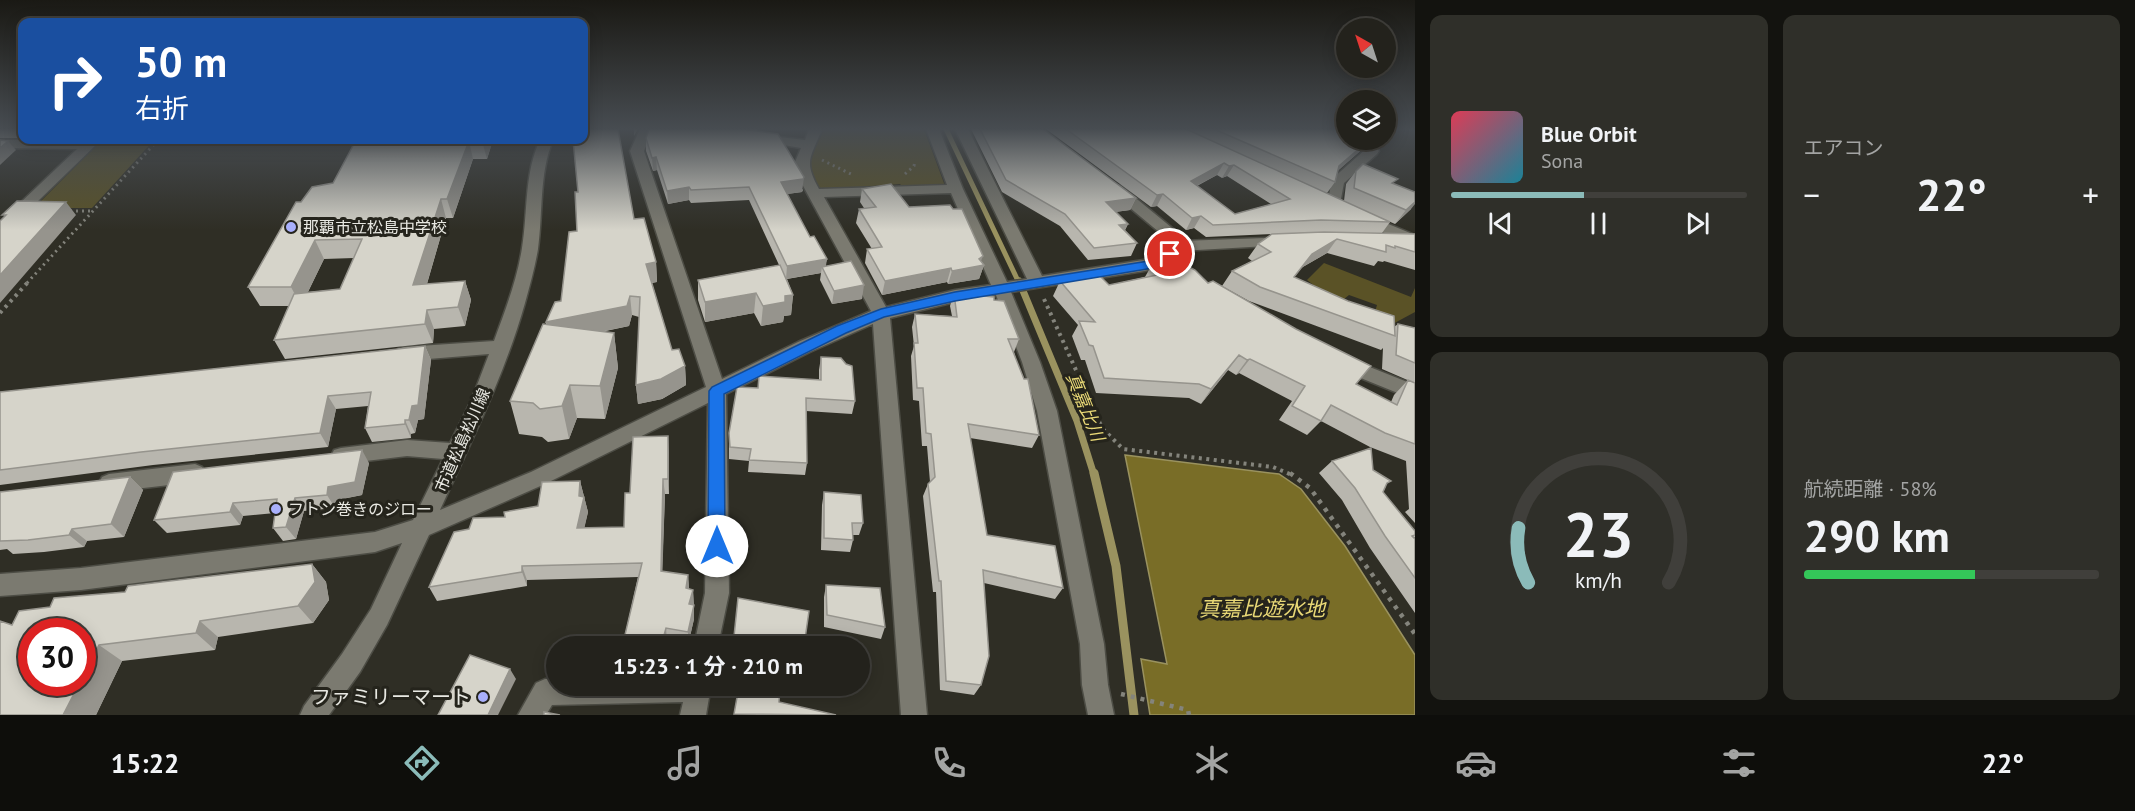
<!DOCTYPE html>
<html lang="ja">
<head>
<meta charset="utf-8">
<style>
  :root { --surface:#23221c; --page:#2f2f29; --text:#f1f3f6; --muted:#a3a4a3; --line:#403f3b; --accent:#8bbbb9 }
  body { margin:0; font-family:"PT Sans","Noto Sans JP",sans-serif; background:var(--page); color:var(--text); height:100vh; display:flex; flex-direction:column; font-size:22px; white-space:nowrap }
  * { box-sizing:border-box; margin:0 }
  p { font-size:20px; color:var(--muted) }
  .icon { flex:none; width:33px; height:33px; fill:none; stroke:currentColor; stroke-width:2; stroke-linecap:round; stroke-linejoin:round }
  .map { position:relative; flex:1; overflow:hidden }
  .panel { display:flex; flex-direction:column; gap:15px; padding:15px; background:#13130f; width:720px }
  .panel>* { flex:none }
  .banner { position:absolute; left:18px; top:18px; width:570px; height:126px; border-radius:12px; box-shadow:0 3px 15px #0003,0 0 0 2px var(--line); background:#1a4fa0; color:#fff; overflow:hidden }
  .needle { width:39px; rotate:321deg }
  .fabs { position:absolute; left:1336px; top:18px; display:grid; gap:12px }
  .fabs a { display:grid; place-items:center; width:60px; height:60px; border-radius:50%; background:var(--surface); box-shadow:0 3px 15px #0003,0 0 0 2px var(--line); font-size:30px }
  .speed { position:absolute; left:18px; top:618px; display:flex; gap:12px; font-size:30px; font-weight:700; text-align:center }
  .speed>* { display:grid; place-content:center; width:78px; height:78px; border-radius:50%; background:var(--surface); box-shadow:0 3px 15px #0003,0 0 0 2px var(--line); line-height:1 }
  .speed .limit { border:9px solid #d22; background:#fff; color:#111 }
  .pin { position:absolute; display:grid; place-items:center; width:51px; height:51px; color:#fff; margin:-26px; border:3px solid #fff; border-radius:50%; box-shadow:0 2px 6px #0007 }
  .me { position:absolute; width:66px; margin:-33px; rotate:0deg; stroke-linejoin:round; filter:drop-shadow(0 0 4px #0008) }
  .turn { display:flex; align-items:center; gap:21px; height:126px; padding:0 18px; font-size:27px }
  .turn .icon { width:78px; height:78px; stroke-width:2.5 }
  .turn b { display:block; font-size:42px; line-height:51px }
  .big { font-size:45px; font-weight:700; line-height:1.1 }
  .panel .widget { flex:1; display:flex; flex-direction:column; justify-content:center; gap:9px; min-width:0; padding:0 21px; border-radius:12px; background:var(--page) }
  .panel .dial { align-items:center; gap:0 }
  .dial svg { height:156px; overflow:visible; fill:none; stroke:var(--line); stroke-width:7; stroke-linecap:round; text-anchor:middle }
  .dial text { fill:var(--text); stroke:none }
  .song { display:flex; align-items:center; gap:18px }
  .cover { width:72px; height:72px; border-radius:9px; background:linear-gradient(135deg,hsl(350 70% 55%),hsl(190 70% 35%)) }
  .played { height:6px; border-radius:3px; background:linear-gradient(90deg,var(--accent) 45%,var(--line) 45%) }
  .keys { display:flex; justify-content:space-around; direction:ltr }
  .heat { display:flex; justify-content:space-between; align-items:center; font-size:33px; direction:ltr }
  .charge { height:9px; border-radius:4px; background:linear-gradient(90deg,#34c759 58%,var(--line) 0) }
  .panel .tiles { flex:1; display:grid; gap:15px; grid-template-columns:repeat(2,1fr) }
  .trip { position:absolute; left:546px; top:636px; width:324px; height:60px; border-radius:30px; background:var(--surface); box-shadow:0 3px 15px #0003,0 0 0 2px var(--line); font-weight:700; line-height:60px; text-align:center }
  .tabs { display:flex; height:96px; justify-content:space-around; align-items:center; background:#0e0e0b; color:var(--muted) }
  .tabs .icon { width:42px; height:42px }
  .tabs .active { color:var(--accent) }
  .tabs b { font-size:27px; color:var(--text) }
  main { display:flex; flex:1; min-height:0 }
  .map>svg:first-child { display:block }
  .green { fill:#5a5226 }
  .water { fill:#796d27; stroke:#9a925f; stroke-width:1.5 }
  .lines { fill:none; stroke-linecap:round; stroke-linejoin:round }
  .stream-far2 { stroke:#9a925f; stroke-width:5 }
  .stream-far1 { stroke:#9a925f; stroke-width:7 }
  .stream { stroke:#9a925f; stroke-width:9 }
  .minor-casing { stroke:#4d4d45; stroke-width:3 }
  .path-far2 { stroke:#84847c; stroke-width:3; stroke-dasharray:2 4; stroke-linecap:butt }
  .path-far1 { stroke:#84847c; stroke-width:4; stroke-dasharray:3 4.5; stroke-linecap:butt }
  .path { stroke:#84847c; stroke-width:4.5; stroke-dasharray:4 6; stroke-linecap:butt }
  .minor { fill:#7b7a70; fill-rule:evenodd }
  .wall { fill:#b8b6ae; fill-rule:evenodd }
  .shaded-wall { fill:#96948d }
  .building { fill:#d6d4ca; stroke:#96948d; stroke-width:1.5; fill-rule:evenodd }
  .route { fill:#1a73e8; stroke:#114b97; stroke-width:1.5 }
  .poi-dot { fill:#a9b0fc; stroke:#25241c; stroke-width:2 }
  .labels { text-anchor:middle; stroke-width:6; stroke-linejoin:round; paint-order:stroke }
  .poi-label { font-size:16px; fill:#e8e8e2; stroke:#25241c; text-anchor:start }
  .street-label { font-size:16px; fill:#e8e8e2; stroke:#25241c }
  .water-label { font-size:18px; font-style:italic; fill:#e8d876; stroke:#25241c }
  .near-poi-label { font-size:20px; fill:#e8e8e2; stroke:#25241c; text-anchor:end }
  .near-water-label { font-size:21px; font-style:italic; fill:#e8d876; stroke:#25241c }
</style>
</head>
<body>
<main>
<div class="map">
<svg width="1415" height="715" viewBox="0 0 1415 715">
  <rect width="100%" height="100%" fill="#2f2e25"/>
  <path class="green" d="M824,129H924L945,186L903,187L900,184L819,190L806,168Z
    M102,140H154L92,208H34Z
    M1324,263L1411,297L1415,288V312L1389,326L1373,319L1377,305L1349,295L1338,304L1307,280Z"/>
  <path class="water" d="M1125,455L1279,474L1301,489L1345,546L1415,655V715H1150L1141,659L1167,664Z"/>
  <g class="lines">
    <path class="stream-far2" d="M946,129L1019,283"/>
    <path class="stream-far1" d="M1019,281L1077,421L1094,475"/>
    <path class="stream" d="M1094,473L1116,566L1134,715"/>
    <defs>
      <path id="minor" d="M640,129H653L644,151L722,379L798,342L871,311L795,171V162L801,148L753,140L751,137L753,134L805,140L809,129H822C811,158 803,160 819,189L947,185L926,129H939L963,189L1007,282L1027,279L955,129H968L1042,276L1162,257L1166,246L1165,237L1111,192L1109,189L1116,185L1121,186L1177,232L1181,241L1291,237L1294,240L1291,243L1286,245L1180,251L1173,260L1196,272L1198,276L1196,280L1190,281L1163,268L1011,292L1040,362L1057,411L1104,644L1108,685L1114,715H1088L1082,685L1080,644L1037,411L1022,362L996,295L955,302L890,318L927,715H901L873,324L810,352L726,394L729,593L718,646H694L705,593L708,403L545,484L429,535L387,625L360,672L329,715H300L304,706L342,654L371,609L402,543L375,552L81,590L0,596V574L81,568L375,532L413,520L443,459L407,456L341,464L334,462L331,456L334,450L341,448L407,440L450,443L471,401L489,354L404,361L398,359L395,354L398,349L404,347L494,341C505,311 517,280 522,248C528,212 524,173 540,140H553C539,174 543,213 538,249C535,267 530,285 525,303C505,374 471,442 440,510L531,472L706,387L630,151ZM951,193L991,285L955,290L886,307L824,197Z
        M0,140H101L5,233L0,235V222L77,149L0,148Z
        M1372,147L1377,148L1379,151L1377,154L1344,183L1339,209H1329L1327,206L1332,179L1367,148Z
        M1364,214L1415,235V246L1359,222L1357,219Z
        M1342,356L1415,385V400L1336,368L1333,363L1336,358Z
        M195,464L202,467L205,473L202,479L195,482L109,492L102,489L99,483L102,477L109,474Z
        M545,679H556V686H711L706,715H680L683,702L552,705L546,715H518L536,683Z"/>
    </defs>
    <use href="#minor" class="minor-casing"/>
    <path class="path-far2" d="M822,160L853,175
      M905,174L914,166L915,161
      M70,211H92
      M27,283L158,140"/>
    <path class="path-far1" d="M1044,299L1102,428L1123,449L1273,467L1292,475
      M0,313L29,281"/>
    <path class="path" d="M1290,473L1310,488L1415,634
      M1121,694L1188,710L1189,715"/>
    <use href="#minor" class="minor"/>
  </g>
  <path class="wall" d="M0,129H22V138H0Z
    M649,129H758L757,131L803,190L802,192L787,194L810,237L827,259L825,266L862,299L832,304L820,280L821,273L787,279L793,295L791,315L784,316L783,322L761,326L754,313L705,322L698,300V280L779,265L749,200L691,203L689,200L668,204L657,170L653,171L646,151V138Z
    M971,129H1043L1136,198L1130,210L1115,212L1128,224L1125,230L1137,243L1131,256L1088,260L1060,226L1002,192Z
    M1046,129H1347V140H1371L1366,146L1337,171L1335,182L1327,193L1344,201L1346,184L1356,171L1394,184L1411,209L1395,224L1359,208L1390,222L1382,233L1415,234V270L1384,261L1383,262L1378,261L1374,266L1327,253L1301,268L1294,277L1394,327L1398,324L1415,328V523L1405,512L1409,509L1406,461L1370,447L1321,421L1307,435L1279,420L1292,401L1239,373L1236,375L1228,370L1201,404L1189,398L1096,393L1085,360H1081L1072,336L1078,325L1053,296L1060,281L1109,285L1145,277L1150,268L1208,283L1356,384L1391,402L1394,395L1408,380L1412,382L1382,369L1383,348L1381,350L1249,301L1222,286L1232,271L1252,261L1248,258L1258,244L1320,232L1206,237L1194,228L1186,230L1157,206L1151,207ZM1217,175L1222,178L1227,176L1271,204L1235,214L1197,186Z
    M356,140H493L487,159H473L453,218H446L427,284L465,281L471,300L465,326L434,329L433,343L285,359L274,340L289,306H260L248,287L301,202L333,183ZM354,258L340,289L308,292L324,259Z
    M862,189L909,207L981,261L984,265L979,279L948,284L947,282L882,295L865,263L867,249H872L856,223L859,209L864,208L860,202Z
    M634,219L656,262L657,282L652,283L672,350L685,366L686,385L662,399L638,404L636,385L639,317L632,315L629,326L601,332L614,333L618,368L605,419L577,418L569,439L548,442L542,437L519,434L510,401L546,325V322L561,301Z
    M954,293L994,300L1019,339L1014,352L1039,435L1032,448L970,438L987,535L1063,588L1055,599L984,583L981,685L974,695L940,690L936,592H933L923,496L928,484L930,482L927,446H922L919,401L913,400L911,356L914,346L912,327L915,314L952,316L950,306Z
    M425,346L431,360L424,419L418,420L415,433L411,434V438L372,442L365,428L368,406L336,409L328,447L153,465L0,485V392Z
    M821,357L855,401L852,414L806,411L807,463L805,475L748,472L749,461L729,459V433L758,388L819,380V370Z
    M668,436L669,494H665L662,572L688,575L689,589L693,590L694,619L688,645L667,641L666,646H625L624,639L638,577L527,580V586L437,601L429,587L469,529L538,506L580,481L588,512L584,528L624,527L630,493Z
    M1332,461L1373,470L1386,486L1383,492L1415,531V537L1414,538L1415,539V613L1370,548L1342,500L1319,473Z
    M369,463L362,495L337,500L335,508L304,511L296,539L283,541L273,528L275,513L243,516L240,525L167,533L154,520Z
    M130,477L143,490L124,537L87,541L84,547L44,552L13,554L7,549L0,550V492Z
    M824,492L863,523L859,535H853V540L850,552L821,550L822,505Z
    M312,564L326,582L329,600L313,623L218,637L215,650L122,661L96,715H0L12,625L50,607Z
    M826,585L885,627L881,639L824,627V597Z"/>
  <path class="shaded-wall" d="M634,129H638L634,136Z
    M483,140H493L487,159L482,141Z
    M1369,140H1371L1366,146L1331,177L1339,166Z
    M8,141L16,150L0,165V148Z
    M469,141L473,159L453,218L447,199Z
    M656,157L657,170L653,171L652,158Z
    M1224,163L1217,175L1184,192L1191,181Z
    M1234,165L1227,176L1222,178L1229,166Z
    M804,177L802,192L780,195L781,182Z
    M689,187V200L668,204L667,191Z
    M1163,194L1157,206L1151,207L1157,195Z
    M1136,198L1130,210L1100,214L1106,202Z
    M441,199L446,218L421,304L413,285Z
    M66,202L76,215L0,303V275Z
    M1415,202V204L1411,209L1395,224L1406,210Z
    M1201,216L1194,228L1186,230L1192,218Z
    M1128,224L1122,236L1119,225Z
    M1337,239L1327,253L1301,268L1312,254Z
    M315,240L324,259L301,306L291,287Z
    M983,256L979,266L984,265L979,279L948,284L952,271L979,259Z
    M827,259L825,272L822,267L821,273L786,279L787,266Z
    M656,262L657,282L648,283L646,264Z
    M951,268L947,282L882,295L885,281Z
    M465,281L471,300L465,326L458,307Z
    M864,285L862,299L832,304L834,291Z
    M756,293L754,313L705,322V302Z
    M793,295L791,315L784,316L783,322L761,326L763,306L785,296Z
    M630,296L632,315L629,326L550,342L546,322Z
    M427,310L434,329L433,343L425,324Z
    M614,333L618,368L605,419L600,386Z
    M425,346L431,360L424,419L418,420L415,433L409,420Z
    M1239,355L1228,370L1201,404L1211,389Z
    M1250,359L1239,373L1236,375L1247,360Z
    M685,366L686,385L662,399L638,404L636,385Z
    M570,385L577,418L569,439L562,406Z
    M328,396L336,409L328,447L320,433Z
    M405,420L411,434V438L405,424Z
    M668,436L669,452V494L668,479Z
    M362,450L369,463L362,495L337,500L335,508L327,495L328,487Z
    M130,477L143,490L124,537L111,524Z
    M663,479L665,494L662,585L661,571Z
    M580,481L588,512L581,543L577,528Z
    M295,498L304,511L296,539L286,527Z
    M233,503L243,516L240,525L230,512Z
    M72,529L87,541L84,547L69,535Z
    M312,564L326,582L329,600L313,623L298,606Z
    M522,566L527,580V586L522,572Z
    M688,575L689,589L686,588Z
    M693,590L694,604L689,618V604Z
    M694,605V619L688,645V632Z
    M200,621L218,637L215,650L196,633Z
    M666,628L667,641L666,646H661Z
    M99,645L122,661L96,715H63L80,682H82V677Z
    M510,669L516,679L498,715H488Z"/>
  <path class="building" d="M584,129H618L634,219L644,218L656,262L646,264L672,350L679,349L685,366L661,379L636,385L640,297L630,296L627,306L546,322L555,302L561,301L569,232L577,231L575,192H578L573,140H584Z
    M649,129H744L778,134L804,177L803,179L781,182L810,237L814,236L827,259L787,266L749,187L691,190L689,187L667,191L656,157L652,158L646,138Z
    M980,129H1043L1136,198L1106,202L1128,224L1119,225L1137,243L1094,248L1065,214L1006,180Z
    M1066,129H1186L1390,222L1321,220L1213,225L1201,216L1192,218L1163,194L1157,195ZM1224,163L1229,166L1234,165L1290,199L1235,214L1191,181Z
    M1214,129H1347V140H1369L1339,166L1335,182Z
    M0,140L8,141L0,148Z
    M356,140H483L482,141H469L447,199H441L413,285L465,281L458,307L427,310L425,324L274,340L294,294L340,289L362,239L315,240L291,287H248L296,202H301L312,187L333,183Z
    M1363,164L1398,179L1392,183L1415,192V202L1406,210L1354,188L1356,171Z
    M891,184L909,207L950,205L953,209H962L983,256L979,259L984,265L952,271L951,268L885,281L867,249L882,247L859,209L876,207L862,189Z
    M17,201L66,202L0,275V221L6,215H2Z
    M1324,232L1415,234V252L1395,246V248L1386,245V252L1337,239L1312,254L1294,277L1348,301L1394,316L1395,336L1260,287L1232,271L1271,252L1258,244L1272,234Z
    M851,261L864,285L834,291L822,267Z
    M1182,263L1195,270L1208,283L1213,281L1296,329L1371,366L1356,384L1397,405L1408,380L1415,383V444L1385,433L1331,405L1321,421L1292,406L1305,386L1250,359L1247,360L1239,355L1211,389L1199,384L1104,378L1093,346L1089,345L1079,321L1095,322L1060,281L1099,275L1109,285L1157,275L1150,268Z
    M780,265L793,295L785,296V302L763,306L756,293L705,302L698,280Z
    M954,293L994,297V300L1004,301L1019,339H1008L1024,379H1028L1039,435L968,424L987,535L1055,546L1063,588L983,570L989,656L981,685L946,681L941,581H939L928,484L935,477L931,434L926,433L923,388H917L914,343H918L915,314L957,317Z
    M543,324L614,333L600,386L570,385L562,406L540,409L533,403L510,401Z
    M1398,324L1415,328V363L1396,355Z
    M425,346L418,405L412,406L409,420H405V424L365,428L371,392L328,396L320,433L141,452L0,470V392Z
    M821,357L841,358L846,364L852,366L855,401L806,398L807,463L749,460L751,449L730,447L729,433L737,387L758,388L759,376L821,380Z
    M668,436V479H663L661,571L688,575L686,588L693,590L689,604L694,605L688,632L666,628L661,646H630V642L624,639L642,563L522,566V572L429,587L454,532L469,529L473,518L505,517L504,512L538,506L542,482L580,481L579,496L584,497L577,528L624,527L625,493H630L633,437Z
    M1371,448L1373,470L1391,481L1387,483L1383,492L1415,531V535L1412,536L1415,539V578L1385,536L1355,488L1332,461Z
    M362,450L355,482L328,487L327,495L295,498L286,527L273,528L277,499L233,503L230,512L154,520L173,472Z
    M130,477L111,524L72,529L69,535L28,540L0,541V492Z
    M824,492L861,495L863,523H852L853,540L824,538Z
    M312,564L315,582L298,606L200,621L196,633L99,645L82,677V632H32V682H80L63,715H0V621L12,625L19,611L50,607L54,598L125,592L128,586Z
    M826,585L880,588L885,627L827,615Z
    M738,598L809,611L804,646H733Z
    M470,655L510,669L488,715H438Z
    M739,686H780L779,702L836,715L734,714Z
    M544,712L560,715H544Z"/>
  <linearGradient id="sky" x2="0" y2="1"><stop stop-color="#1a1914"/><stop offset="0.56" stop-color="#474c51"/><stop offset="1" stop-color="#474c51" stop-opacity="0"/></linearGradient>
  <rect width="1415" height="230" fill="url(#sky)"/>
  <path class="route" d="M1170,250L1176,254L1169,265L1165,266L955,301L884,317L846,333L724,394L725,546L723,551L717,554L711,551L708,546L709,391L712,387L837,326L881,309L955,292L1161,259L1166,252Z"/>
  <g class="poi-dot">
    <circle cx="291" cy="227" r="6"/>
    <circle cx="276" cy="509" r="6"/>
    <circle cx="483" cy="697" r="6"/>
  </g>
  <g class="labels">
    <g class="poi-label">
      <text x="303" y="233">那覇市立松島中学校</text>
      <text x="288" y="515">フトン巻きのジロー</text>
    </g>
    <g class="street-label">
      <text transform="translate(462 440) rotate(-66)" y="6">市道松島松川線</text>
    </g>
    <g class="water-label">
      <text transform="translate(1085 407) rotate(68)" y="6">真嘉比川</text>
    </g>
    <g class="near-poi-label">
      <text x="471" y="704">ファミリーマート</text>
    </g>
    <g class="near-water-label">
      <text x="1262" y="616">真嘉比遊水地</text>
    </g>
  </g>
</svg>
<div class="fabs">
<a><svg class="needle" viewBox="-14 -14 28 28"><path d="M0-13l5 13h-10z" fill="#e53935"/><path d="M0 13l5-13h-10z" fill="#a3a4a3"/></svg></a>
<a><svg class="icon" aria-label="layers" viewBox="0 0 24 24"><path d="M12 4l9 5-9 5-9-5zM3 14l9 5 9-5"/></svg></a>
</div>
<div class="speed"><div class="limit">30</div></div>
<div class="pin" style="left:1170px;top:254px;background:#d93025"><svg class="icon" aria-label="arrive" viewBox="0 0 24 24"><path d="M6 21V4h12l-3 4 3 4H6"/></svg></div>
<svg class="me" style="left:717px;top:546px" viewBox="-20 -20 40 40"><circle r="19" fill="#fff"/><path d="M0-13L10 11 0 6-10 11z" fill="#1a73e8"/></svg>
<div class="trip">15:23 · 1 分 · 210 m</div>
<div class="banner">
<div class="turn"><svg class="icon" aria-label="right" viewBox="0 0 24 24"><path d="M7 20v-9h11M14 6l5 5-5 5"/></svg><div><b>50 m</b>右折</div></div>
</div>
</div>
<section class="panel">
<div class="tiles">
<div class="widget">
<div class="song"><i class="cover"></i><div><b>Blue Orbit</b><p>Sona</p></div></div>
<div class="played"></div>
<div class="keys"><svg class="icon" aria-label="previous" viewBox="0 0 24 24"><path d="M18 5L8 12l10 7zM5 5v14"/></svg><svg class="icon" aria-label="pause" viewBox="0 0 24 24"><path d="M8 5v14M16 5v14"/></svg><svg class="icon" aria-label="next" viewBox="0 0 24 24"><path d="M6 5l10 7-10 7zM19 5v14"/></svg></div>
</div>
<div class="widget"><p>エアコン</p>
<div class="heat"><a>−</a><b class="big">22°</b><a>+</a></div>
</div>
<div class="widget dial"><svg viewBox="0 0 100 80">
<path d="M14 69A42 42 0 1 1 86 69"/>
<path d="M14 69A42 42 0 0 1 9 41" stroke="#8bbbb9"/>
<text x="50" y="56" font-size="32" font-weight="700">23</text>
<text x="50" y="72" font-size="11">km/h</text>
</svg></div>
<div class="widget"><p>航続距離 · 58%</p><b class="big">290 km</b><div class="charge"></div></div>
</div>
</section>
</main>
<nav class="tabs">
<b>15:22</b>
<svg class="icon active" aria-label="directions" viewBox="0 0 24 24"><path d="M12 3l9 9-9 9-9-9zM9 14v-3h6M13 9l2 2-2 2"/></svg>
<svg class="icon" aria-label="music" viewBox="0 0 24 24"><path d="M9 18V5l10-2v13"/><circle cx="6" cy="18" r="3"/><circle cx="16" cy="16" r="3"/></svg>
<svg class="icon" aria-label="phone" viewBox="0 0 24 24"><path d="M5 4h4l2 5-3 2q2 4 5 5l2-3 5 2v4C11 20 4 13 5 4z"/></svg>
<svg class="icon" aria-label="climate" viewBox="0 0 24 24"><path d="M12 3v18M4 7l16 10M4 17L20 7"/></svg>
<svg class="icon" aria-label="car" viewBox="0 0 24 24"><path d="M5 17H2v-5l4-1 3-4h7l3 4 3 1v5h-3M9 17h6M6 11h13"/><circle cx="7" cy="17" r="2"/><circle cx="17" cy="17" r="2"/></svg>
<svg class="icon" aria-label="filters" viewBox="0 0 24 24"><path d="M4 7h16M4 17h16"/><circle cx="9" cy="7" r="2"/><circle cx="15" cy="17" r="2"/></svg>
<b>22°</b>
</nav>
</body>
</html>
